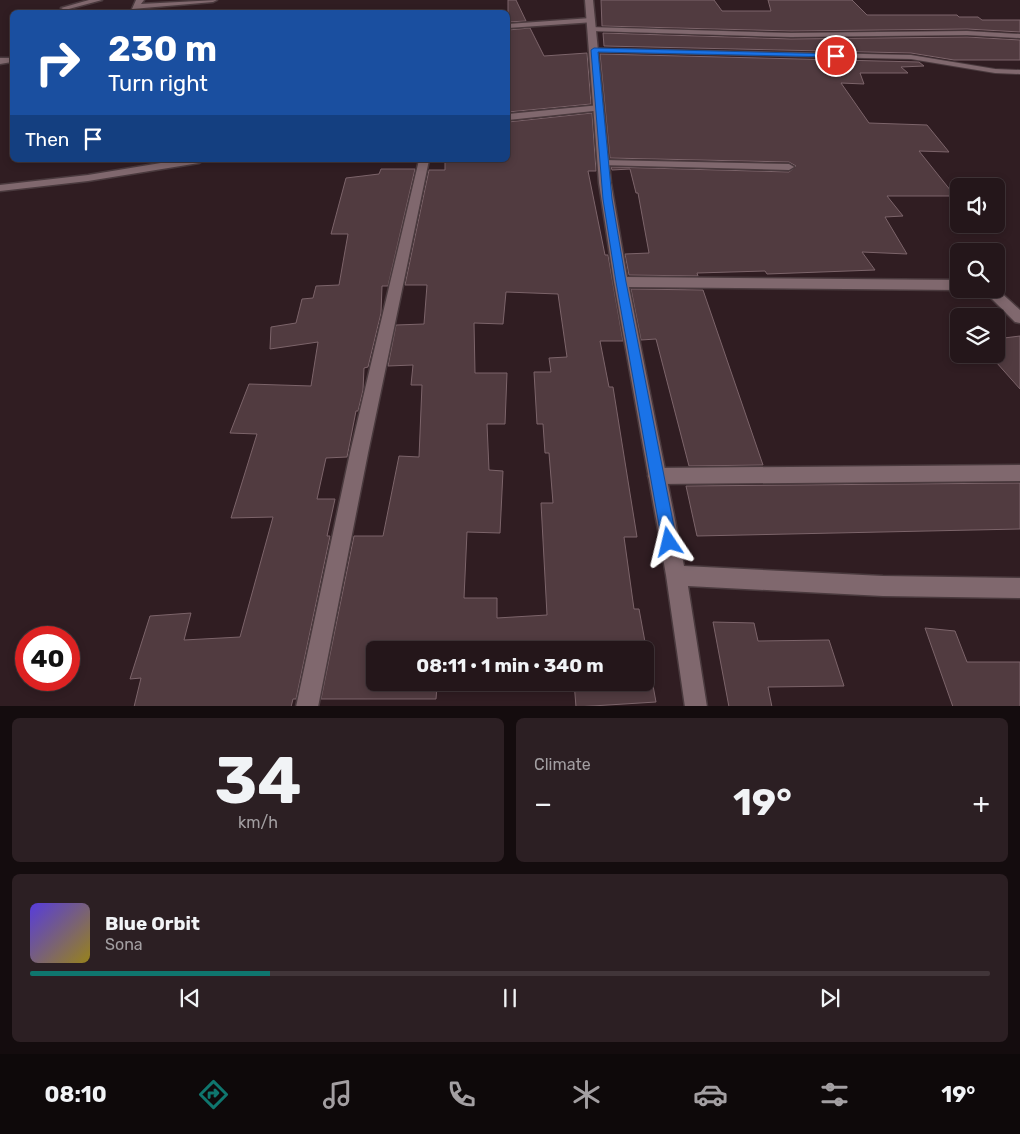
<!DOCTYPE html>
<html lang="en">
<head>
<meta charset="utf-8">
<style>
  :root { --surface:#24161a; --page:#2c1f23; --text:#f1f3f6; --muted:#a39fa2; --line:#413539; --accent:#0f766e }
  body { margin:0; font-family:Rubik,sans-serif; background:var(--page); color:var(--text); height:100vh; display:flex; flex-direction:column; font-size:19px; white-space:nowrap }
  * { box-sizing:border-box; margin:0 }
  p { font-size:16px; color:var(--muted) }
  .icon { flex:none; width:28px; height:28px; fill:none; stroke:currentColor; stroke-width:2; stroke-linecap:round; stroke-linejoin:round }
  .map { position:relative; height:706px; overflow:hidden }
  .details { display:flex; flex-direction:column; gap:12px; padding:12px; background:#140c0e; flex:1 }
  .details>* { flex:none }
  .top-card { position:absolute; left:10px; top:10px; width:500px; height:152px; border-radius:8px; box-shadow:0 2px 8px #0003,0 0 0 1px var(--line); background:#1a4fa0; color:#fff; overflow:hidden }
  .controls { position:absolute; left:950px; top:178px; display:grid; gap:10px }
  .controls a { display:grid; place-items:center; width:55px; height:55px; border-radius:8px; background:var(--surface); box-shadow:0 2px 8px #0003,0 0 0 1px var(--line); font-size:25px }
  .speed { position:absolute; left:15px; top:626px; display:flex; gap:10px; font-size:25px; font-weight:700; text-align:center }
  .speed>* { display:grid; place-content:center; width:65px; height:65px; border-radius:50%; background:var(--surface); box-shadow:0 2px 8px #0003,0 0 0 1px var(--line); line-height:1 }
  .speed .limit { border:8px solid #d22; background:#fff; color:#111 }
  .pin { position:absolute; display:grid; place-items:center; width:42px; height:42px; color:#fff; margin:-21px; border:2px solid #fff; border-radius:50%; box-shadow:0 1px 5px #0007 }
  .me { position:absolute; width:55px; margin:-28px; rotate:350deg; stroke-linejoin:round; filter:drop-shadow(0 0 4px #0008) }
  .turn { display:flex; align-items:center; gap:18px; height:105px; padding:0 15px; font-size:22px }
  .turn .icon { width:65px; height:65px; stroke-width:2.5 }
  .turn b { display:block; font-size:35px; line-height:42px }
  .then { display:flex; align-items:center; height:48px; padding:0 15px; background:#0003; gap:10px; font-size:19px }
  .big { font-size:38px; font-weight:700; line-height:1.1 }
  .details .card { flex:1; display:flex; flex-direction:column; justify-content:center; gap:8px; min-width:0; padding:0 18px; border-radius:8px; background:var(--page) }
  .details .dial { align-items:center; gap:0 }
  .dial b { font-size:65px; line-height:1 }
  .song { display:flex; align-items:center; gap:15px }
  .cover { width:60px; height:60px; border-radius:8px; background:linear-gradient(135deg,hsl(250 70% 55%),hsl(50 70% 35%)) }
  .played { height:5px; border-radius:2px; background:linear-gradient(90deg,var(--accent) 25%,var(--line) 25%) }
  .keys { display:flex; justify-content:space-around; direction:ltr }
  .heat { display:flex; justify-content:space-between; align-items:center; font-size:28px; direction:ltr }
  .details .tiles { flex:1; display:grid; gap:12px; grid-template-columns:1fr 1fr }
  .card:last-child { grid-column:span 2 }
  .trip { position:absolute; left:366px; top:641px; width:288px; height:50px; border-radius:8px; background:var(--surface); box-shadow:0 2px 8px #0003,0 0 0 1px var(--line); font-weight:700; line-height:50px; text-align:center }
  .tabs { display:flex; height:80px; justify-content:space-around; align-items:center; background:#0e090a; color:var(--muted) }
  .tabs .icon { width:35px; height:35px }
  .tabs .current { color:var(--accent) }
  .tabs b { font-size:22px; color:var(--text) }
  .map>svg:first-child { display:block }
  .building { fill:#513b40; stroke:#7c646a; fill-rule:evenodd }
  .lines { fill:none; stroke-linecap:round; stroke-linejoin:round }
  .service-casing { stroke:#4a3a3e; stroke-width:2 }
  .minor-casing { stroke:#4a3a3e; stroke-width:3 }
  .tertiary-casing { stroke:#4a3a3e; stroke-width:3 }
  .service { fill:#80686e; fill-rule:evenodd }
  .minor { fill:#80686e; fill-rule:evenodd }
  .tertiary { fill:#80686e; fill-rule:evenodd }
  .route { fill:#1a73e8; stroke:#114b97 }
</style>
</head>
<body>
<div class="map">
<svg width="1020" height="707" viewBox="0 0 1020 707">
  <rect width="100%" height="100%" fill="#301d22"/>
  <path class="building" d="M508,0H516L526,21L508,22Z
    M601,0H714L722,11H771L768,0H852L867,15H957L959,17H978L982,20H1020V32L967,29L791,31L602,26Z
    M530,28L544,56L587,53L591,104L508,112V30Z
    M603,33L791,39L967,37L1020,40V60H954L911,53L604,46Z
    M600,54L919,62L924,66L901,67L908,73H860L864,84L841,83L869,123L927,125L949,152L919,151L955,196H887L903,216L885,217L907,254L862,252L875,270L767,274L765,271L697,273L698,276L629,275L625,254L649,253L638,193H636L630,169L612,170L611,167L789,172L796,166L789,162L610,158Z
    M592,113L596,171H588L605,255H608L623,341H600L609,387H613L637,537H624L634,609H639L656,702L576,707L574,682H645V650H375V682H470L469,687H437L436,699H321L354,536H383L399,456L419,457L422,385H411L413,365L388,366L396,325L424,324L427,285H405L429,170H445V160H508V122ZM506,292L558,294L567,357L549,358L551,372H534L537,424H543L545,453H549L553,503H541L547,615L497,618V598H464L467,532L500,533L503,471L489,470L487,424H505L507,373H475L474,323L503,324Z
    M381,169H415L388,286H382L381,313L368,367L364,368L363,390L358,411H356L347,457L326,458L317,499H335L327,536H330L296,699H293L291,707H134L141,678L130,679L150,616L191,613L184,640L240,637L273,517L231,518L257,434L230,433L249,384L311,386L318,342L270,349L271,327L296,323L302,299L313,298L316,286L339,285L348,234H331L346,178L379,174Z
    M631,289L703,290L763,465L689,466L656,339L641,340Z
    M1020,336V389L996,362V339Z
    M1020,483V529L697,536L686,486Z
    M713,622L754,623L758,641L829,640L844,686L768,687L772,707H729Z
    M925,628L955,631L967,662H1020V707H953Z"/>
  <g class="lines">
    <defs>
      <path id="service" d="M589,27L791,33L967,31L1020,34V38L967,35L791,37L592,31H589Z
        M591,48L911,55L995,69L1020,70V74L995,73L911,59L594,52H591Z"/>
      <path id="minor" d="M89,0H102L65,10L61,8Z
        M136,0H144L141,4L217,0L213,2L132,9Z
        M591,18H594V22L508,28V24Z
        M0,58H12V62L0,64Z
        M600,105L603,106V110L508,120V114Z
        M179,160H204L199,163L88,181L0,191V185L88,175Z
        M419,160H429L368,453L318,707H296L350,453Z
        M604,160L789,164L794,167L789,170L600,165L599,163Z
        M1020,465V481L657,484L651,482L648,476L651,470L657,468Z"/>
      <path id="tertiary" d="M585,0H593L611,183L627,277L959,280V289H962L959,290L629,287L684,566L883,576L1020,578V598L883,596L688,586L707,707H685L666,575L614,282L599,183Z
        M996,288L1020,310V323L1015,322L982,289Z"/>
    </defs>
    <use href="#service" class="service-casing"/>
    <use href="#minor" class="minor-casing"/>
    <use href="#tertiary" class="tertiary-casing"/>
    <use href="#service" class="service"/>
    <use href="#minor" class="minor"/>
    <use href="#tertiary" class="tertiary"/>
  </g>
  <path class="route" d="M594,48L836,54L839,56L836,57L598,52L612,199L626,282L677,542L674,547L669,549L664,547L662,542L616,282L603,199L591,50Z"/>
</svg>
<div class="controls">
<a><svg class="icon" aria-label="sound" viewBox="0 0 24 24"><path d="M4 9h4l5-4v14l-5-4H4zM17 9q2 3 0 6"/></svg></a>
<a><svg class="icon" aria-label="search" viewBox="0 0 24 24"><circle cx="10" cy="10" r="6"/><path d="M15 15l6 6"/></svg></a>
<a><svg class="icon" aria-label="layers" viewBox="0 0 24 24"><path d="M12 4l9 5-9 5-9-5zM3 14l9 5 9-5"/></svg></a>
</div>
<div class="speed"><div class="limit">40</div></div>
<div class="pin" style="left:836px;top:56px;background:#d93025"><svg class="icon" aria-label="arrive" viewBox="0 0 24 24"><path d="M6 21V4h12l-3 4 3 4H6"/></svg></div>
<svg class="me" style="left:669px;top:542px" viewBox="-20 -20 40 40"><path d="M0-17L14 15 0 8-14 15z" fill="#1a73e8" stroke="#fff" stroke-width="4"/></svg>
<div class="trip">08:11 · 1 min · 340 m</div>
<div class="top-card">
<div class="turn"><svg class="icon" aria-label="right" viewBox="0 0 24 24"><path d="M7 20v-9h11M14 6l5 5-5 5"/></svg><div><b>230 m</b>Turn right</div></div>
<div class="then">Then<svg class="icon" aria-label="arrive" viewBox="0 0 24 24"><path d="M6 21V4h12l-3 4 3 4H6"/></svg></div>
</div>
</div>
<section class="details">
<div class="tiles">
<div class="card dial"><b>34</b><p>km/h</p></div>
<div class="card"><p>Climate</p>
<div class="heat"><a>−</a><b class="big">19°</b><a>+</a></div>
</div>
<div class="card">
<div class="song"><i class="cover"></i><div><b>Blue Orbit</b><p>Sona</p></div></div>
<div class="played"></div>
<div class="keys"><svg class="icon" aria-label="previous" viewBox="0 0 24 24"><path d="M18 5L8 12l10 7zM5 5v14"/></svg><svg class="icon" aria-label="pause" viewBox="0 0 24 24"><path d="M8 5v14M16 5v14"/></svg><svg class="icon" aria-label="next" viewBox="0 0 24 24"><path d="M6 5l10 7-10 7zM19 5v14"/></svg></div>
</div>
</div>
</section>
<nav class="tabs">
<b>08:10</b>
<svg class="icon current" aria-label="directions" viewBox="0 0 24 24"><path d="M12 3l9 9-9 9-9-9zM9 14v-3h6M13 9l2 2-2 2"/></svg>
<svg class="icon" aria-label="music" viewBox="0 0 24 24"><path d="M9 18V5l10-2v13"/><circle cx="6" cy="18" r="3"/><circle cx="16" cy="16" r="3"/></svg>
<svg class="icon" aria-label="phone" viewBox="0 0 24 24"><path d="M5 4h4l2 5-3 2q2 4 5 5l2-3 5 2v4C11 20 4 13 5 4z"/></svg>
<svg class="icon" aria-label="climate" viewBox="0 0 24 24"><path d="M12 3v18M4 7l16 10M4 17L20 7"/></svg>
<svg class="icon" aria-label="car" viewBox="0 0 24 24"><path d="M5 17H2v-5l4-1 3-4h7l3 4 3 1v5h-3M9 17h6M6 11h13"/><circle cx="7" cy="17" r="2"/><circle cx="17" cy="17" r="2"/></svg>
<svg class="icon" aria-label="filters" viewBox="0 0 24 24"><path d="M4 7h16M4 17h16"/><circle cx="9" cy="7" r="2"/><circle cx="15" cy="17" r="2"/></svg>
<b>19°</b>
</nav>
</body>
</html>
